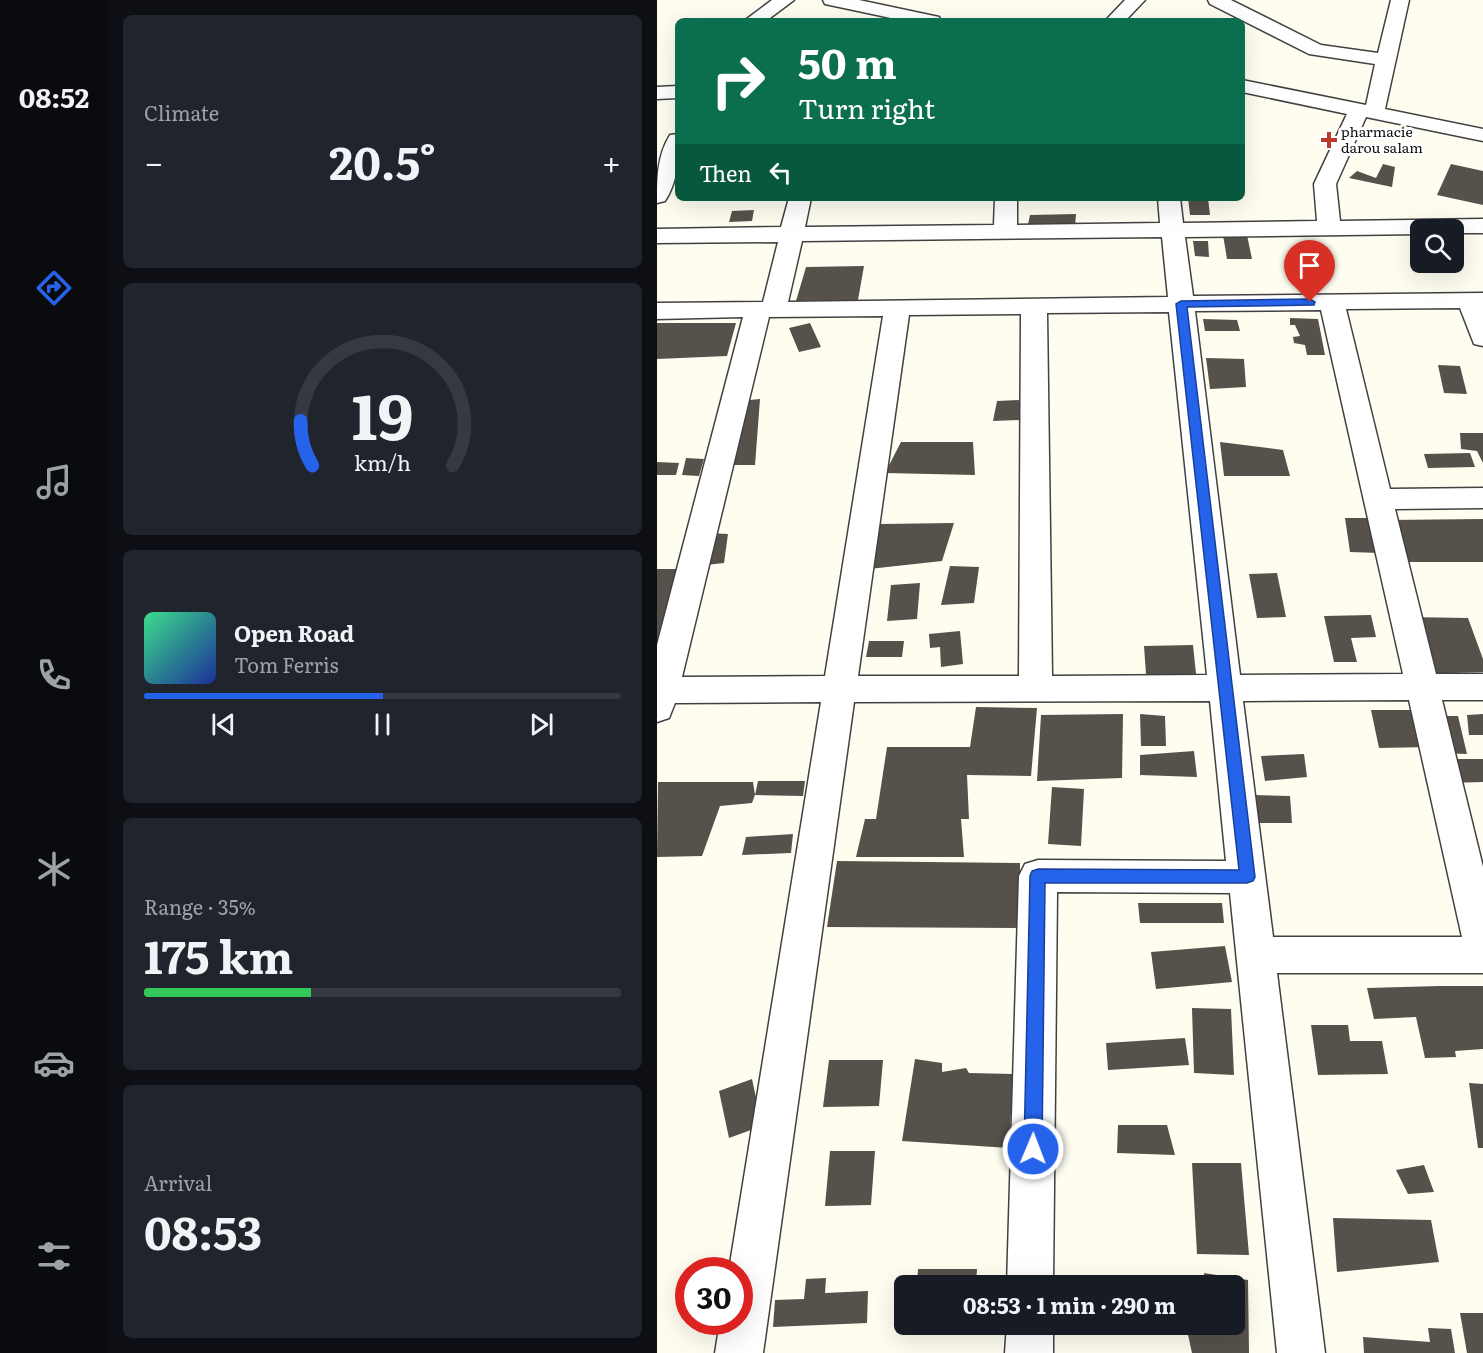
<!DOCTYPE html>
<html lang="en">
<head>
<meta charset="utf-8">
<style>
  :root { --surface:#171b24; --page:#20242c; --text:#f1f3f6; --muted:#9ea1a6; --line:#363941; --accent:#2563eb }
  body { margin:0; font-family:Literata,serif; background:var(--page); color:var(--text); height:100vh; display:flex; flex-direction:column; font-size:22px; white-space:nowrap }
  * { box-sizing:border-box; margin:0 }
  p { font-size:20px; color:var(--muted) }
  .icon { flex:none; width:33px; height:33px; fill:none; stroke:currentColor; stroke-width:2; stroke-linecap:round; stroke-linejoin:round }
  .map { position:relative; flex:1; overflow:hidden }
  .drawer { display:flex; flex-direction:column; gap:15px; padding:15px; background:#0d0f14; width:549px }
  .drawer>* { flex:none }
  .banner { position:absolute; left:18px; top:18px; width:570px; height:183px; border-radius:9px; box-shadow:0 6px 24px #0002; background:#0b6e4f; color:#fff; overflow:hidden }
  .buttons { position:absolute; left:753px; top:219px; display:grid; gap:12px }
  .buttons a { display:grid; place-items:center; width:54px; height:54px; border-radius:9px; background:var(--surface); box-shadow:0 6px 24px #0002; font-size:30px }
  .speed { position:absolute; left:18px; top:1257px; display:flex; gap:12px; font-size:30px; font-weight:700; text-align:center }
  .speed>* { display:grid; place-content:center; width:78px; height:78px; border-radius:50%; background:var(--surface); box-shadow:0 6px 24px #0002; line-height:1 }
  .speed .limit { border:9px solid #d22; background:#fff; color:#111 }
  .pin { position:absolute; display:grid; place-items:center; width:51px; height:51px; color:#fff; margin:-62px -26px; border-radius:50% 50% 50% 0; rotate:-45deg; box-shadow:0 0 6px #0007 }
  .pin .icon { rotate:45deg }
  .me { position:absolute; width:66px; margin:-33px; rotate:1deg; stroke-linejoin:round; filter:drop-shadow(0 0 4px #0008) }
  .turn { display:flex; align-items:center; gap:21px; height:126px; padding:0 24px; font-size:27px }
  .turn .icon { width:78px; height:78px; stroke-width:2.5 }
  .turn b { display:block; font-size:42px; line-height:51px }
  .then { display:flex; align-items:center; height:57px; padding:0 24px; background:#0003; gap:12px; font-size:22px }
  .big { font-size:45px; font-weight:700; line-height:1.1 }
  .drawer .widget { flex:1; display:flex; flex-direction:column; justify-content:center; gap:9px; min-width:0; padding:0 21px; border-radius:9px; background:var(--page) }
  .drawer .dial { align-items:center; gap:0 }
  .dial svg { height:156px; overflow:visible; fill:none; stroke:var(--line); stroke-width:7; stroke-linecap:round; text-anchor:middle }
  .dial text { fill:var(--text); stroke:none }
  .song { display:flex; align-items:center; gap:18px }
  .cover { width:72px; height:72px; border-radius:9px; background:linear-gradient(135deg,hsl(150 70% 55%),hsl(230 70% 35%)) }
  .played { height:6px; border-radius:3px; background:linear-gradient(90deg,var(--accent) 50%,var(--line) 50%) }
  .keys { display:flex; justify-content:space-around; direction:ltr }
  .heat { display:flex; justify-content:space-between; align-items:center; font-size:33px; direction:ltr }
  .charge { height:9px; border-radius:4px; background:linear-gradient(90deg,#34c759 35%,var(--line) 0) }
  .trip { position:absolute; left:237px; top:1275px; width:351px; height:60px; border-radius:9px; background:var(--surface); box-shadow:0 6px 24px #0002; font-weight:700; line-height:60px; text-align:center }
  main { display:flex; flex:1; min-height:0 }
  .menu { display:flex; flex-direction:column; width:108px; justify-content:space-around; align-items:center; background:#090b0e; color:var(--muted) }
  .menu .icon { width:42px; height:42px }
  .menu .active { color:var(--accent) }
  .menu b { font-size:27px; color:var(--text) }
  .map>svg:first-child { display:block }
  .building { fill:#56514b }
  .lines { fill:none; stroke-linecap:round; stroke-linejoin:round }
  .minor-casing { stroke:#414141; stroke-width:3 }
  .minor { fill:#fff; fill-rule:evenodd }
  .route { fill:#2563eb; stroke:#184099; stroke-width:1.5 }
  .poi-dot { fill:#b73a2d; stroke:#fff; stroke-width:2 }
  .labels { text-anchor:middle; stroke-width:6; stroke-linejoin:round; paint-order:stroke }
  .far-poi-label { font-size:14px; fill:#0e0e0e; stroke:#fff; text-anchor:start }
</style>
</head>
<body>
<main>
<nav class="menu">
<b>08:52</b>
<svg class="icon active" aria-label="directions" viewBox="0 0 24 24"><path d="M12 3l9 9-9 9-9-9zM9 14v-3h6M13 9l2 2-2 2"/></svg>
<svg class="icon" aria-label="music" viewBox="0 0 24 24"><path d="M9 18V5l10-2v13"/><circle cx="6" cy="18" r="3"/><circle cx="16" cy="16" r="3"/></svg>
<svg class="icon" aria-label="phone" viewBox="0 0 24 24"><path d="M5 4h4l2 5-3 2q2 4 5 5l2-3 5 2v4C11 20 4 13 5 4z"/></svg>
<svg class="icon" aria-label="climate" viewBox="0 0 24 24"><path d="M12 3v18M4 7l16 10M4 17L20 7"/></svg>
<svg class="icon" aria-label="car" viewBox="0 0 24 24"><path d="M5 17H2v-5l4-1 3-4h7l3 4 3 1v5h-3M9 17h6M6 11h13"/><circle cx="7" cy="17" r="2"/><circle cx="17" cy="17" r="2"/></svg>
<svg class="icon" aria-label="filters" viewBox="0 0 24 24"><path d="M4 7h16M4 17h16"/><circle cx="9" cy="7" r="2"/><circle cx="15" cy="17" r="2"/></svg>
</nav>
<section class="drawer">
<div class="widget"><p>Climate</p>
<div class="heat"><a>−</a><b class="big">20.5°</b><a>+</a></div>
</div>
<div class="widget dial"><svg viewBox="0 0 100 80">
<path d="M14 69A42 42 0 1 1 86 69"/>
<path d="M14 69A42 42 0 0 1 8 46" stroke="#2563eb"/>
<text x="50" y="56" font-size="32" font-weight="700">19</text>
<text x="50" y="72" font-size="11">km/h</text>
</svg></div>
<div class="widget">
<div class="song"><i class="cover"></i><div><b>Open Road</b><p>Tom Ferris</p></div></div>
<div class="played"></div>
<div class="keys"><svg class="icon" aria-label="previous" viewBox="0 0 24 24"><path d="M18 5L8 12l10 7zM5 5v14"/></svg><svg class="icon" aria-label="pause" viewBox="0 0 24 24"><path d="M8 5v14M16 5v14"/></svg><svg class="icon" aria-label="next" viewBox="0 0 24 24"><path d="M6 5l10 7-10 7zM19 5v14"/></svg></div>
</div>
<div class="widget"><p>Range · 35%</p><b class="big">175 km</b><div class="charge"></div></div>
<div class="widget"><p>Arrival</p><b class="big">08:53</b></div>
</section>
<div class="map">
<svg width="826" height="1353" viewBox="0 0 826 1353">
  <rect width="100%" height="100%" fill="#fefdf0"/>
  <path class="building" d="M726,164L738,167L735,187L692,178L700,171L719,178Z
    M794,164L826,171V205L780,195Z
    M531,198H551L553,215H533Z
    M97,210L95,221L72,222L75,211Z
    M419,214L418,227L370,229L373,215Z
    M566,235H590L595,259H570Z
    M536,241H551L552,257L538,256Z
    M629,255H642L645,265L630,266Z
    M207,266L201,300L139,301L149,267Z
    M633,318L661,319L668,355H650L648,345L637,343L636,337L643,336L638,325H633Z
    M546,319L580,320L583,331H548Z
    M0,323H79L70,356L0,359Z
    M153,323L164,347L142,352L132,328Z
    M549,358L587,359L589,387L553,389Z
    M781,365L803,366L810,394L787,393Z
    M103,399L98,465H69L83,401Z
    M363,400V420L336,421L340,401Z
    M803,433H826V463L820,451L804,449Z
    M244,442H316L318,475L228,473Z
    M563,442L626,450L633,476H567Z
    M813,453L818,467L771,468L767,454Z
    M29,458L47,459L42,476L25,475Z
    M0,462L22,463L19,475H0Z
    M688,518H716L723,553L693,552Z
    M826,519V562H742L731,520Z
    M297,523L285,561L212,569L223,524Z
    M52,533L71,534L67,563L40,566Z
    M293,566L322,567L317,603L284,605Z
    M0,569H28L0,682Z
    M620,573L629,617L600,618L592,574Z
    M263,583L260,619L230,621L234,585Z
    M714,615L719,637L694,638L700,662H677L667,616Z
    M749,617L811,618L826,659V672L763,674Z
    M303,631L306,664L284,667L283,647L273,648L272,634Z
    M212,641H247L245,657H209Z
    M536,645L539,674H489L487,646Z
    M319,707L380,708L374,776L310,775L312,819H304L307,857H199L208,819H219L230,747H313Z
    M714,710H763L772,747L722,748Z
    M466,714L465,778L380,781L384,715Z
    M483,714L508,716L509,746H484Z
    M826,714V735H812L810,715Z
    M773,716H801L810,754L782,753Z
    M537,751L540,777L483,775V755Z
    M647,754L650,777L608,781L604,756Z
    M787,759H826V782L791,783Z
    M101,781H148L146,796L98,795Z
    M1,782H96L98,795L95,803L63,806L45,856L0,857Z
    M395,787L427,789L424,846L391,844Z
    M595,795L633,796L635,823H596Z
    M136,834L134,853L85,855L89,837Z
    M180,861L363,863V928L170,927Z
    M481,903H565L567,923H483Z
    M568,946L575,982L499,989L494,952Z
    M782,986H826V1049L798,1051L799,1057L768,1058L759,1017L717,1019L710,988Z
    M535,1008L574,1009L577,1075L537,1073Z
    M654,1025H691L693,1041H725L731,1074L661,1075Z
    M528,1038L532,1065L451,1070L449,1043Z
    M258,1059L285,1063V1072L309,1068L312,1073L356,1074L352,1148L245,1141Z
    M172,1060H226L222,1106L166,1107Z
    M95,1079L105,1126L72,1138L62,1091Z
    M812,1083L826,1084V1148H821Z
    M461,1125H510L518,1155L460,1153Z
    M173,1151H218L214,1205L168,1206Z
    M535,1163H584L592,1255L540,1254Z
    M767,1165L777,1192L751,1194L739,1170Z
    M676,1218L774,1220L782,1262L680,1272Z
    M261,1269H320L319,1286H260Z
    M547,1273L591,1280L592,1353H535L530,1330L552,1329V1324H578V1286H548Z
    M169,1278L168,1293L211,1291L210,1323L116,1327L118,1300L147,1299L149,1279Z
    M803,1313H826V1353H810Z
    M771,1328L794,1329L798,1353H707L706,1337L773,1342Z"/>
  <g class="lines">
    <defs>
      <path id="minor" d="M115,0H137L109,21H87Z
        M166,0H202L282,17L284,21H248L168,4Z
        M468,0H488L468,21H448Z
        M551,0H574L664,45L721,53L734,0H752L728,109L826,129V141L709,117L679,184L683,221L826,219V233H796V230H764V234L528,237L536,296L826,293V346L817,344L803,308L689,309L733,489L826,488V508L738,509L779,674H826V700H785L826,867V973H620L668,1353H620L573,893L400,892L396,1286H350L362,876L368,864L381,860L569,861L553,701L197,702L106,1353H58L63,1322H82V1270H72L164,702L18,703L12,718L0,722V645L86,317L0,319V303L106,302L121,242L0,243V229L124,227L132,198H154L148,227L337,225L338,198H360V225L503,223L501,198H523L526,223L660,221L657,184L690,114L585,92V80L709,105L718,64L652,54L553,4ZM505,237L511,297L131,302L145,241ZM664,310L746,674L583,675L538,311ZM512,312L550,675L395,676L390,313ZM364,314L362,676H201L252,315ZM226,316L168,676L25,677L112,317ZM752,700L805,937H616L586,701Z
        M21,86V98L0,99V87Z
        M21,134C21,157 22,180 8,201L0,203C0,179 0,156 13,135Z
        M350,1324H396V1353H348Z"/>
    </defs>
    <use href="#minor" class="minor-casing"/>
    <use href="#minor" class="minor"/>
  </g>
  <path class="route" d="M653,299L658,302L657,305L530,307L598,877L596,881L590,883H388L385,1149L382,1155L376,1158L370,1155L367,1149L373,876L375,871L381,869L582,870L519,304L524,301Z"/>
  <path class="poi-dot" d="M669 131h6v6h6v6h-6v6h-6v-6h-6v-6h6z"/>
  <g class="labels">
    <g class="far-poi-label">
      <text x="684" y="137">pharmacie<tspan x="684" dy="16">darou salam</tspan></text>
    </g>
  </g>
</svg>
<div class="buttons">
<a><svg class="icon" aria-label="search" viewBox="0 0 24 24"><circle cx="10" cy="10" r="6"/><path d="M15 15l6 6"/></svg></a>
</div>
<div class="speed"><div class="limit">30</div></div>
<div class="pin" style="left:653px;top:302px;background:#d93025"><svg class="icon" aria-label="arrive" viewBox="0 0 24 24"><path d="M6 21V4h12l-3 4 3 4H6"/></svg></div>
<svg class="me" style="left:376px;top:1149px" viewBox="-20 -20 40 40"><circle r="17" fill="#2563eb" stroke="#fff" stroke-width="3"/><path d="M0-11L8 9 0 5-8 9z" fill="#fff"/></svg>
<div class="trip">08:53 · 1 min · 290 m</div>
<div class="banner">
<div class="turn"><svg class="icon" aria-label="right" viewBox="0 0 24 24"><path d="M7 20v-9h11M14 6l5 5-5 5"/></svg><div><b>50 m</b>Turn right</div></div>
<div class="then">Then<svg class="icon" aria-label="left" viewBox="0 0 24 24"><path d="M17 20v-9H6M10 6l-5 5 5 5"/></svg></div>
</div>
</div>
</main>
</body>
</html>
